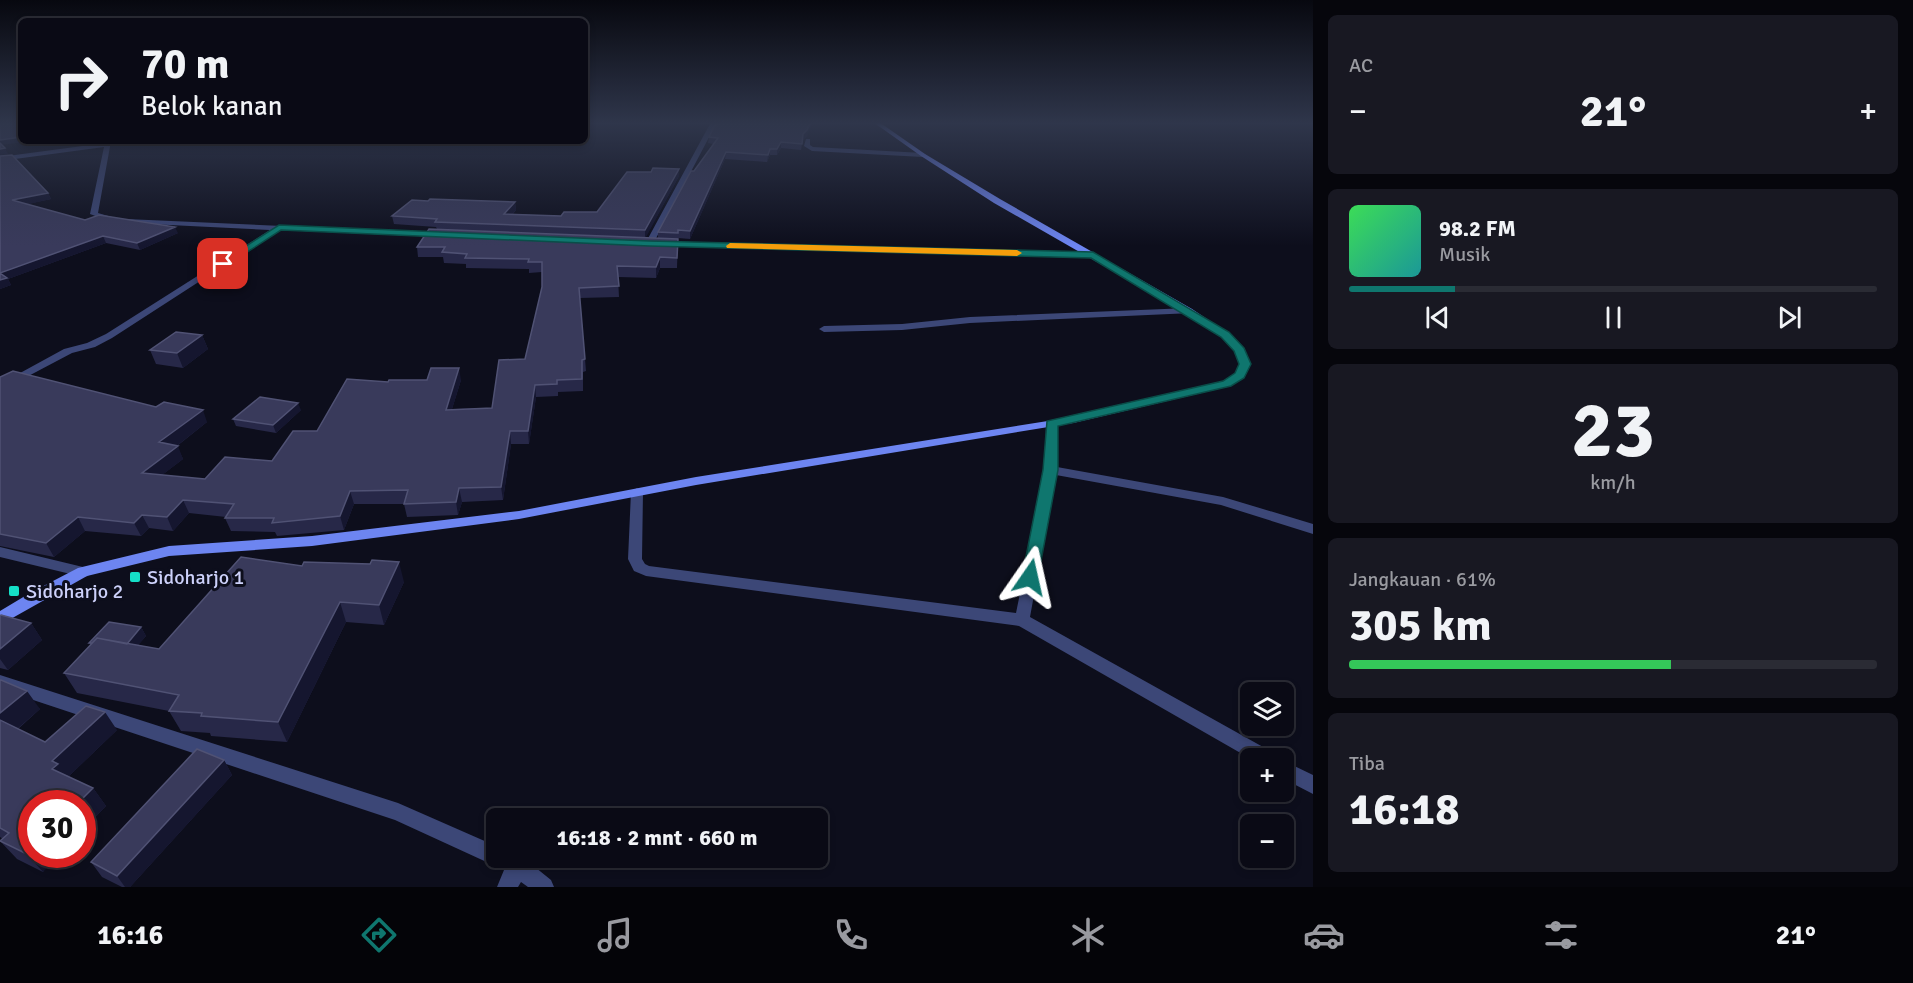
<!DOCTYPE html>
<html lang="id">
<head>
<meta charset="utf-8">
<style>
  :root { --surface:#0a0a15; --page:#181822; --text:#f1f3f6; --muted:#999aa0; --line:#2a2b34; --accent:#0f766e }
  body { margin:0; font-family:Signika,sans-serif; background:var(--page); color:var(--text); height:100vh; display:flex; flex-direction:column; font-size:22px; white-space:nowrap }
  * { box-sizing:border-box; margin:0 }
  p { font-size:20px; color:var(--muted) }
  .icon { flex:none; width:33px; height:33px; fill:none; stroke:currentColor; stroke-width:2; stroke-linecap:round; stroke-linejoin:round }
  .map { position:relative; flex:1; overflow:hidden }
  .details { display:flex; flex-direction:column; gap:15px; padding:15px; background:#06060c; width:600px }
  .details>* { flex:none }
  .hud { position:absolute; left:18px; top:18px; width:570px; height:126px; border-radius:9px; box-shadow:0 3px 9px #0003,0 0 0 2px var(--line); background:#0a0a15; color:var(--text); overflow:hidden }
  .controls { position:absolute; left:1240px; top:682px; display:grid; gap:12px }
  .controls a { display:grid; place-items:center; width:54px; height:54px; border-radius:9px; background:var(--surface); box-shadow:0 3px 9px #0003,0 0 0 2px var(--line); font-size:30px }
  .speed { position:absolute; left:18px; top:790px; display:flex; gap:12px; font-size:30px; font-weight:700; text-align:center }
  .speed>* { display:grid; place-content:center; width:78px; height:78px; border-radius:50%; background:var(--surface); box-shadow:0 3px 9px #0003,0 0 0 2px var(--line); line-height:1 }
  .speed .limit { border:9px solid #d22; background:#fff; color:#111 }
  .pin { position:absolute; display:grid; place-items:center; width:51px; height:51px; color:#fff; margin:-26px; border-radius:12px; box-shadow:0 3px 9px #0006 }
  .me { position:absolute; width:66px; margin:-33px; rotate:11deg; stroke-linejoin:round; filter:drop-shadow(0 0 4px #0008) }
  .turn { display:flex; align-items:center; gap:21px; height:126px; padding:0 24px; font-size:27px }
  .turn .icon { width:78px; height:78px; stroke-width:2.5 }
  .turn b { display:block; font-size:42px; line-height:51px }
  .big { font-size:45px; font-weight:800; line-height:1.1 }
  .details .tile { flex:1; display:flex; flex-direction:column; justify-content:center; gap:9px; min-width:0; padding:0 21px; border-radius:9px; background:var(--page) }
  .details .dial { align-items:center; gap:0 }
  .dial b { font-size:78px; line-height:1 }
  .song { display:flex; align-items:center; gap:18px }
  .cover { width:72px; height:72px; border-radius:9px; background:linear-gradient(135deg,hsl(130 70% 55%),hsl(180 70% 35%)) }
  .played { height:6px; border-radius:3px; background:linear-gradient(90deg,var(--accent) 20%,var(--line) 20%) }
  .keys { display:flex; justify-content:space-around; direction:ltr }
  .heat { display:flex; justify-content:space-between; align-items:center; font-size:33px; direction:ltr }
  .charge { height:9px; border-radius:4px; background:linear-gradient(90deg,#34c759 61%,var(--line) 0) }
  .trip { position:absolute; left:486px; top:808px; width:342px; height:60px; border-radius:9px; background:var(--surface); box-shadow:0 3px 9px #0003,0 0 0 2px var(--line); font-weight:800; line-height:60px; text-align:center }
  .tab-bar { display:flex; height:96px; justify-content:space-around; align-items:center; background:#040408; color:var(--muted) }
  .tab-bar .icon { width:42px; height:42px }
  .tab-bar .active { color:var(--accent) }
  .tab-bar b { font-size:27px; color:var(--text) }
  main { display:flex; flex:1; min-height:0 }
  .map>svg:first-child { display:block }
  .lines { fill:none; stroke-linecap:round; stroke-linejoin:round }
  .minor { fill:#3c4777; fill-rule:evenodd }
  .secondary { fill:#6d85f1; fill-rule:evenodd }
  .wall { fill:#272848 }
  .shaded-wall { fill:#15162f }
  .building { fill:#393a5b; stroke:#505274; stroke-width:1.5 }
  .route { fill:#0f766e; stroke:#0a4d48; stroke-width:1.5 }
  .slow { fill:#f59e0b }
  .poi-dot { fill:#15dfc8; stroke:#0d0e1c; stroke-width:2 }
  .labels { text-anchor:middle; stroke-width:6; stroke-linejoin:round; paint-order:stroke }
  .near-poi-label { font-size:20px; fill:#cdd1fa; stroke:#0d0e1c; text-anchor:start }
</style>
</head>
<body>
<main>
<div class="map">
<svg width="1313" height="887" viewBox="0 0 1313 887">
  <rect width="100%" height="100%" fill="#0d0e1c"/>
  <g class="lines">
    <path class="minor" d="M711,122H717L653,244L646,246L645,244Z
      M806,139H810V145L813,147L923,153L926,155L923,157L812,151L804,146Z
      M105,141H111L98,213L115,218V222H112L90,214L104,147L0,161V157L105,143Z
      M126,219L441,233L445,235L441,237L279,230L112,338L95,347L72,353L0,391V384L64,349L87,343L106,334L270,230L129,223L125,221Z
      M660,242L1093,253L1097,255L1093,257L663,246H660Z
      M1189,308L1192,309V313L970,323L902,330L824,332L819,329L824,326L902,324L970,317Z
      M1052,420L1058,423L1057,467L1223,497L1313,524V534L1221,505L1056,475L1030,617L1274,753L1276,759H1251L1019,626L646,576L634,571L628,559L631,492L637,488L643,492L642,559L645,564L649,566L1016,613L1045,470L1046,423Z
      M0,547L83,567L88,568L90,572L88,576L83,577L0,557Z
      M0,675L398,803L496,846V858L525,859L551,880L554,887H528L521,882L518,887H497L504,870L395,820L0,689Z
      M1284,761L1313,775V794L1284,779Z"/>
    <path class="secondary" d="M873,122H879L925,154L1000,199L1192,309L1228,333L1244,348L1250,364L1244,377L1231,386L1073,423L696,485L519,519L312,546L169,556L87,576L0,625V611L30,593L78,568L169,546L312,536L519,511L696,477L1073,417L1223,382L1236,373L1240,364L1235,351L1222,337L1186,313L994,203L921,156Z"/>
  </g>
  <path class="wall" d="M807,136L803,140L801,150L781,148L777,155H770L767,162L725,159L690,239L678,238L677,268H660L656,278L618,277L619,297L580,298L586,371L583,372V391L558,392V396L536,397L529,444H511L503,500L462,502L458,515L407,517L404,504H354L344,530L277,536L275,532L231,531L225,518L226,517L189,513L173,531L149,528L141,536L85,531L54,557L0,546V377L207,422L177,446L183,459L162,475L205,479L272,461L388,382L461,380L452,409L492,408L525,359L542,287V272L529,273V269L466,268V264L444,263L443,257H418L417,247L437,229L436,227L394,224L392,216L428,201L515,202L516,210L513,214L561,216L597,212L679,176L645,238H658V232L694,171L713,144L708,143L709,137Z
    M0,156L48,193L51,199L27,204L85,220L178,233L140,250L106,243L8,279L11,285L0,289Z
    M202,335L208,349L183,368L156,364L150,350Z
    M301,410L276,433L236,426L233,419Z
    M404,582L384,625L346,622L287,742L211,736L210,733L181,731L169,711L77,693L64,673L91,645L89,643L141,627L146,636L138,645L159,649Z
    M0,616L31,623L42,640L8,670L0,668Z
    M0,680L40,709L18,729L45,742L117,730L68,777L93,788L106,806L82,831V804L43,872L17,859L0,841L3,839L0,837Z
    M224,760L232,775L130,887H122L102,877L91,862Z"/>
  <path class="shaded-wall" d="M811,122H813L807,136L803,140L801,150L803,134Z
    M21,137V141H35L0,145V140Z
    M781,142V148L777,155V149Z
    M5,148L8,154L0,155V149Z
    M770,149V155L767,162L768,155Z
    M726,152L725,159L690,239V231Z
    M679,169V176L645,239V230Z
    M48,193L51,199L16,207L12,200Z
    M515,202L516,210L505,222L504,214Z
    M175,227L178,233L140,250L137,243Z
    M103,236L106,243L8,279L11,285L0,289V273Z
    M660,257V268L656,278V267Z
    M202,335L208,349L183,368L177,353Z
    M459,368L461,380L448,422L446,410Z
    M535,385L536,397L529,444L528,431Z
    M298,403L301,410L276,433L273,425Z
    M203,410L207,422L165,455L159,442Z
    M510,431L511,444L503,500L501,487Z
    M178,446L183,459L148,486L142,473Z
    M459,488L462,502L458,515L456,502Z
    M350,491L354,504L344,530L340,516Z
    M183,500L189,513L173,531L167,517Z
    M142,515L149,528L141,536L134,523Z
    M78,517L85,531L54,557L46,543Z
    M399,562L404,582L384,625L379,605Z
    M340,602L346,622L287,742L278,722Z
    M31,623L42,640L8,670L0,659V649Z
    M141,627L146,636L128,657L123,648Z
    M27,691L40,709L9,736L0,725V713Z
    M105,712L117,730L68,777L52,769V761Z
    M224,760L232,775L130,887H125L117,876Z
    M93,788L106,806L82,831V804H77Z
    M32,850V855H59L43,872L27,854Z"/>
  <path class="building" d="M0,122H21V137L0,140Z
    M720,122H811L807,130L803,134L802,144L781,142L777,149H770L768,155L726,152L690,231L678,230V233L658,232L691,171H694L718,138L709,137L714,127Z
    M0,143L5,148L0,149Z
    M12,155L48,193L12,200L85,220L99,215L175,227L137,243L103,236L0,273V156Z
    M653,168L679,169L645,230L435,222L437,219L392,216L412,200L428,201L430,199L515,202L504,214L561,216L564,212H597L627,172H651Z
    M429,229L678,239L677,258L660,257L656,267L617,266L619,286L579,288L585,359L582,360V379L557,380V384L535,385L528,431H510L501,487L459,488L456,502L404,504L408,490L350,491L340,516L272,523L274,518H225L234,504L183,500L167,517L142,515L134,523L78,517L46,543L0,534V377L13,371L156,407L164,402L203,410L159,442L178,446L142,473L205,479L225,457L272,461L293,431H317L347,379L388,382L389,380H427L431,368H459L446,410L492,408L499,360L525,359L542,287V262H528L529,259L465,258L467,254L442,252L445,247H417Z
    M0,273L7,278L0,280Z
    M176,332L202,335L177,353L150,350Z
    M260,397L298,403L273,425L233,419Z
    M241,557L302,566L304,562L370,564L372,560L399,562L379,605L340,602L278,722L201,716L202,713L169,711L179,695L64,673L97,638L159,649Z
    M1,615L31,623L0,649V616Z
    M109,622L141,627L127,644L97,638L92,643H89Z
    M0,680H1L27,691L0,713Z
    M86,706L105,712L52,761L58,764L52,769L93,788L77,804H32V850L27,854L0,841L9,833L0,828V720L45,742Z
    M197,749L224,760L117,876L91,862Z"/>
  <linearGradient id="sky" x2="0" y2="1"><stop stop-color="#07080f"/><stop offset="0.5" stop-color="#2f364b"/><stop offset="1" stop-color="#2f364b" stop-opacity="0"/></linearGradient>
  <rect width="1313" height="246" fill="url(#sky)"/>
  <path class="route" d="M279,225L649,241L1093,252L1229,332L1244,348L1251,364L1244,378L1231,386L1058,426V470L1038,577L1036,581H1024L1022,577L1043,470L1047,421L1223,381L1235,373L1239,364L1234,351L1221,337L1091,258L649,246L281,230L226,266L218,264Z"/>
  <path class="slow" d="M730,243L1017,250L1022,253L1017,256L727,248L726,246Z"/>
  <g class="poi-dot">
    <rect x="129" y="571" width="12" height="12" rx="3"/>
    <rect x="8" y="585" width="12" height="12" rx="3"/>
  </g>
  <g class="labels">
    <g class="near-poi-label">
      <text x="147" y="584">Sidoharjo 1</text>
      <text x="26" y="598">Sidoharjo 2</text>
    </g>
  </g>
</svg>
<div class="controls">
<a><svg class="icon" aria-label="layers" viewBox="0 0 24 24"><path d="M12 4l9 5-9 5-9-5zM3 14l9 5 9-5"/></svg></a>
<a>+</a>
<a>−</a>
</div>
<div class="speed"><div class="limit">30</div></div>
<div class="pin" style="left:223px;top:264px;background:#d93025"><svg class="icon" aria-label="arrive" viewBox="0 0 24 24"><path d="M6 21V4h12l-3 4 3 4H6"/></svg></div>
<svg class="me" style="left:1030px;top:577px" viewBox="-20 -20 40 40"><path d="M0-17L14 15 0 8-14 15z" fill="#0f766e" stroke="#fff" stroke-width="4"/></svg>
<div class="trip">16:18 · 2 mnt · 660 m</div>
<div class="hud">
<div class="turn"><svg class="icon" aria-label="right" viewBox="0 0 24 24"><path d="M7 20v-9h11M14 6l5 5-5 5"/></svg><div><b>70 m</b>Belok kanan</div></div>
</div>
</div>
<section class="details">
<div class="tile"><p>AC</p>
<div class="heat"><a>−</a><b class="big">21°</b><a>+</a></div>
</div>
<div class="tile">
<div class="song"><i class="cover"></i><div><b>98.2 FM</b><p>Musik</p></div></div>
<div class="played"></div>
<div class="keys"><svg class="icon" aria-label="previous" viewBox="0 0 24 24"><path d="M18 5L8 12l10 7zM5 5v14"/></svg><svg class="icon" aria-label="pause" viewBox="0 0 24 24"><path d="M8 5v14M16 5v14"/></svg><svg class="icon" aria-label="next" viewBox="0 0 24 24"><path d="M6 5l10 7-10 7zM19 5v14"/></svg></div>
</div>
<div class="tile dial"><b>23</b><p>km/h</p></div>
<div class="tile"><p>Jangkauan · 61%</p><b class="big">305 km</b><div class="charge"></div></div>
<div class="tile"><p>Tiba</p><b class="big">16:18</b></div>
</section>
</main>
<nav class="tab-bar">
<b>16:16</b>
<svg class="icon active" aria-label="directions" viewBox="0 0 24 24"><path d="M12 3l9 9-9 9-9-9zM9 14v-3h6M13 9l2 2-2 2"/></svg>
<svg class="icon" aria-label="music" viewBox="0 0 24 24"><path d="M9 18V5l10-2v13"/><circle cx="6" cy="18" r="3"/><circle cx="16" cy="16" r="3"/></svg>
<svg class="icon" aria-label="phone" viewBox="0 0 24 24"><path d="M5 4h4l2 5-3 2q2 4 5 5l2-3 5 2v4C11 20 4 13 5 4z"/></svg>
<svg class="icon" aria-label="climate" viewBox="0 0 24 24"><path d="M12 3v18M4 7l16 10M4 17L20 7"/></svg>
<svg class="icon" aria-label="car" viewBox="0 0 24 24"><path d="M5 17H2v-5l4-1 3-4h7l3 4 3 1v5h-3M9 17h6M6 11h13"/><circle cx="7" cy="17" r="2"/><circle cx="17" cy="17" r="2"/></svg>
<svg class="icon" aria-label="filters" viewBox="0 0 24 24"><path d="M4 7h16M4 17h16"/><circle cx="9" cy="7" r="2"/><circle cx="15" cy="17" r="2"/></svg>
<b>21°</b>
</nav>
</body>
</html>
